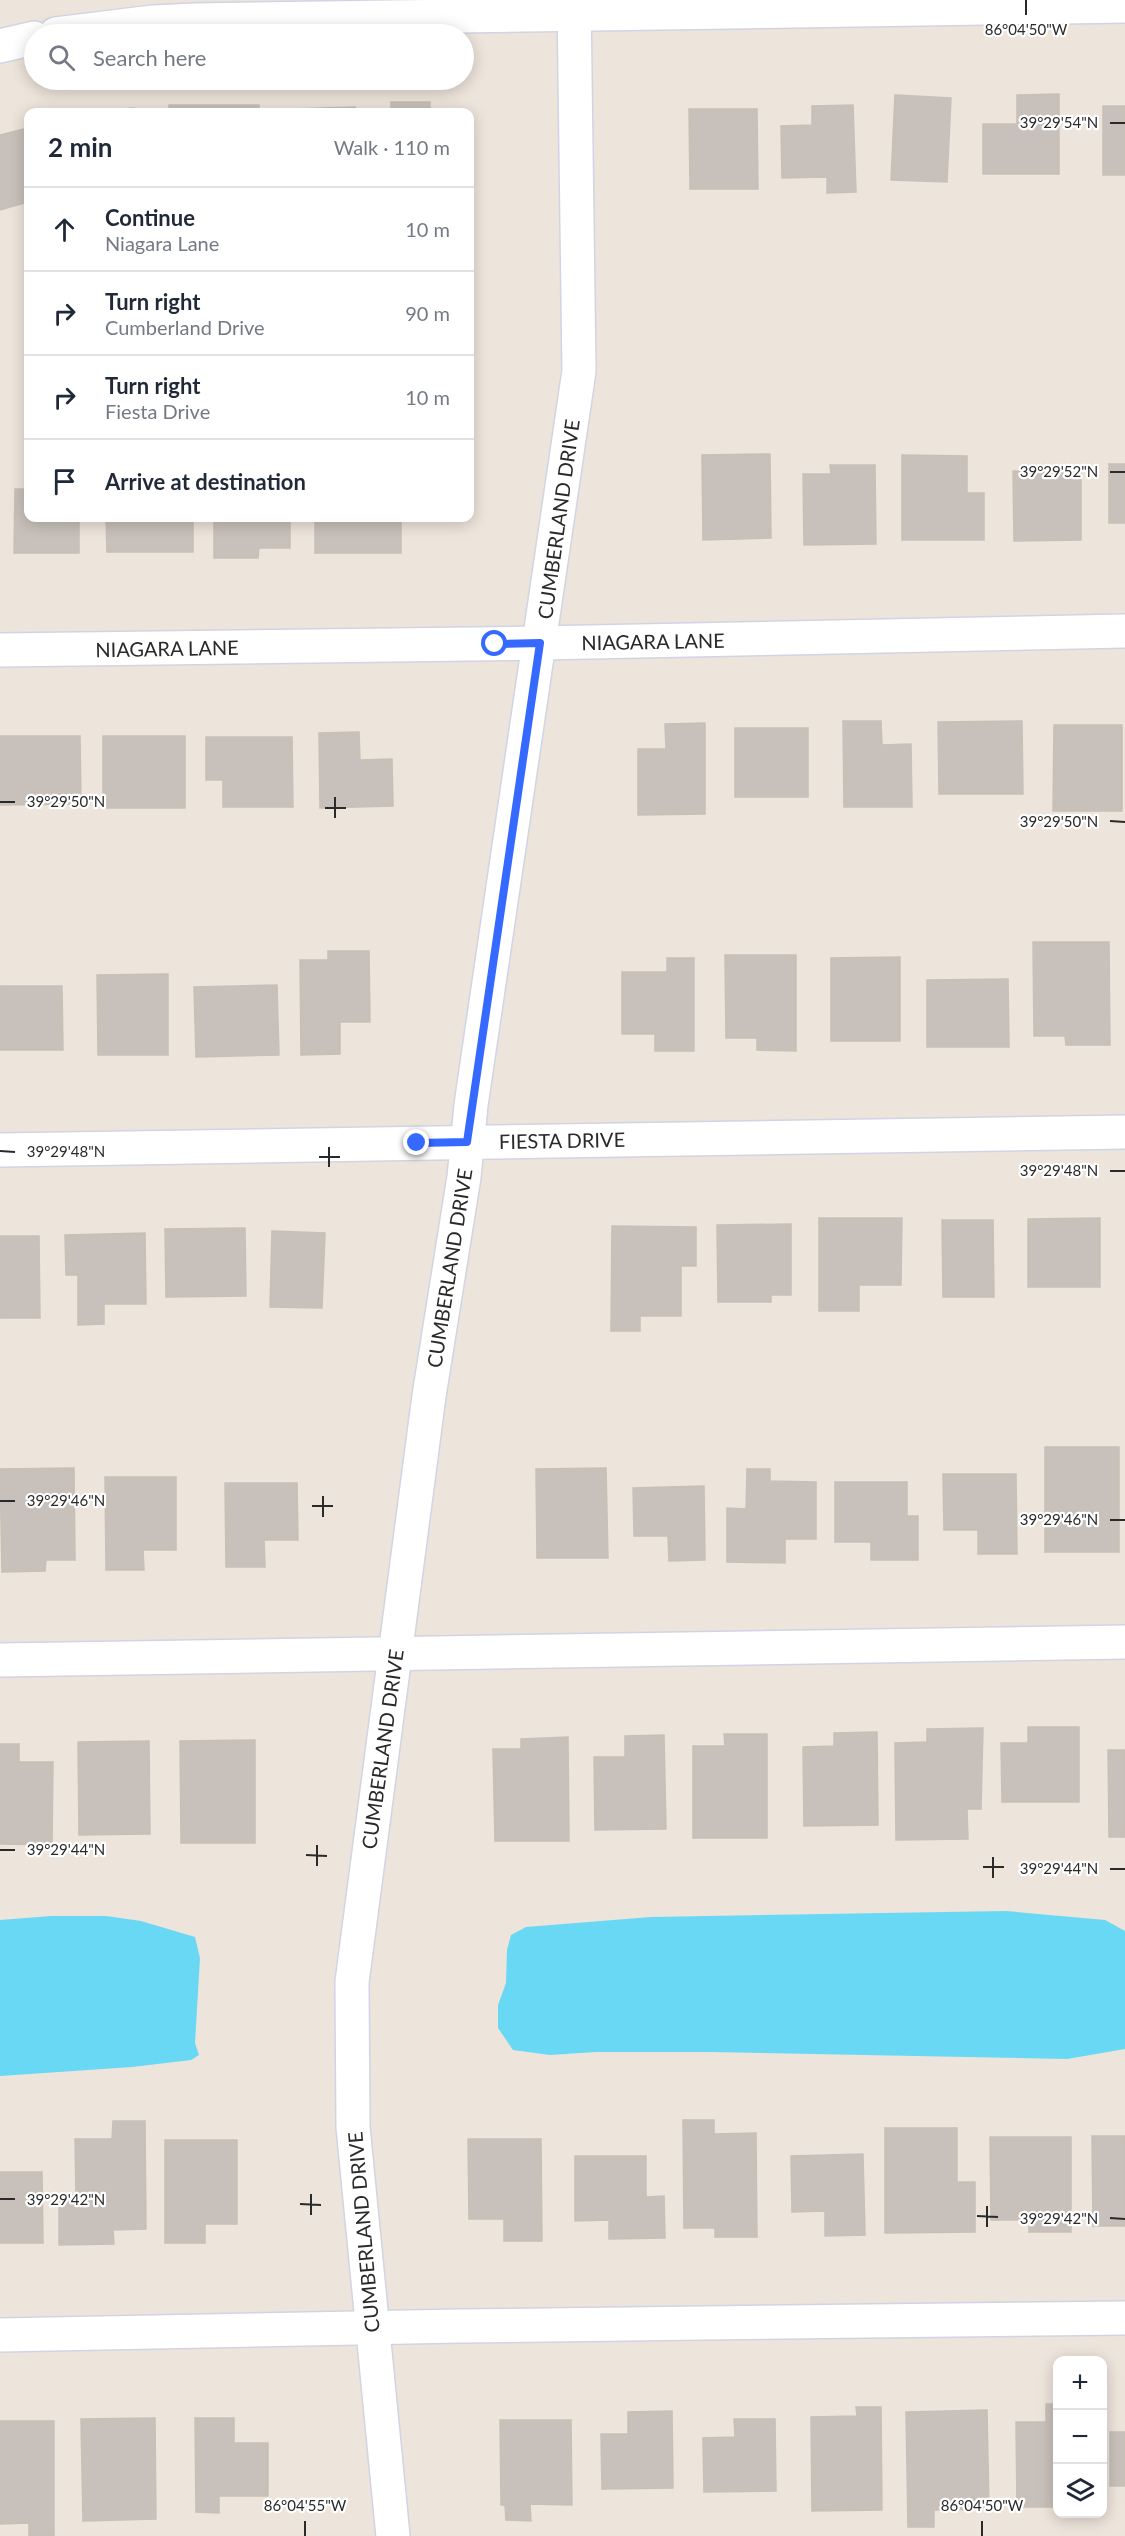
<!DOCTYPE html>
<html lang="en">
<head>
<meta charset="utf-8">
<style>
  :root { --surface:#fff; --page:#f6f6f7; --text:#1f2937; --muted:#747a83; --line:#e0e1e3 }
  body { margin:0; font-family:Lato,sans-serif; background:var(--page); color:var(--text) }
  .controls { position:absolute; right:18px; bottom:18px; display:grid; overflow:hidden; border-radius:12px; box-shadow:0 3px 15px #0003 }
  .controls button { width:54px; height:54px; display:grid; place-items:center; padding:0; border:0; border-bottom:2px solid var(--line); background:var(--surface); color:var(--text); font:30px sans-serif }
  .stop { position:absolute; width:18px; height:18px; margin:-14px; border:4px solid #3669ff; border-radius:50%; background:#fff }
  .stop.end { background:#3669ff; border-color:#fff; box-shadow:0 2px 6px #0008 }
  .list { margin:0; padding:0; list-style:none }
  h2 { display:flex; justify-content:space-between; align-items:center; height:78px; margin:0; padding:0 24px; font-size:26px }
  h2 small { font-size:20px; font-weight:400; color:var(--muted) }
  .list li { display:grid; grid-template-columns:39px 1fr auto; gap:18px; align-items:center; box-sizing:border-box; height:84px; padding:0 24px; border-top:2px solid var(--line) }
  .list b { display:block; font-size:22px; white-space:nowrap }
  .list p { margin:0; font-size:20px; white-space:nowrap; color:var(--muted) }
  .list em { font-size:20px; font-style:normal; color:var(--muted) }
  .icon { flex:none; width:33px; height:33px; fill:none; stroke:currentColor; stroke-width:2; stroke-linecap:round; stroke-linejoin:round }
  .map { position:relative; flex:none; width:1125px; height:2536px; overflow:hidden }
  .search { position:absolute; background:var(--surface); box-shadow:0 3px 15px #0003; left:24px; top:24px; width:450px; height:66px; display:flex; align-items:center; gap:15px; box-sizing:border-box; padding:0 21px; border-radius:33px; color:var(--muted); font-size:22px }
  .panel { position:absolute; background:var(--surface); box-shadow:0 3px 15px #0003; left:24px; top:108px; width:450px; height:414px; border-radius:12px }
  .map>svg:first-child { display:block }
  .water { fill:#69d8f4 }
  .building { fill:#c8c1bb; stroke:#c8c0b5; stroke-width:1.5 }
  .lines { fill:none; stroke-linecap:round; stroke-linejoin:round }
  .minor-casing { stroke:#d0d5e3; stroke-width:36 }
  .minor { stroke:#fff; stroke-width:33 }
  .route { stroke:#3669ff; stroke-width:8 }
  .ticks { fill:none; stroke:#2a2a2a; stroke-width:2 }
  .labels { text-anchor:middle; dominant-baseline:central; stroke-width:4.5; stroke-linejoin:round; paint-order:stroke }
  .street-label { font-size:20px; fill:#2a2a2a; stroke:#fff }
  .ticks-label { font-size:15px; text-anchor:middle; fill:#2a2a2a; stroke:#fff; stroke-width:4.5; stroke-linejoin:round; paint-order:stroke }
</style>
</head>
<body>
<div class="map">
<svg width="1125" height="2536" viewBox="0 0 1125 2536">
  <rect width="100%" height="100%" fill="#ede4db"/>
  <g class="water">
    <path d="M1006 1911 1105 1920 1125 1931V2049L1067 2059 710 2052H596L550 2055 513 2050 498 2028V2005L506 1983 507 1950 511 1935 526 1927 651 1917Z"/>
    <path d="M51 1916H106L141 1921 195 1937 200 1958 195 2043 199 2055 191 2060 132 2067 0 2076V1920Z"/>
  </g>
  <g class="building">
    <path d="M1059 94V174H983V124H1017V95Z"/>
    <path d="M895 95 951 98 947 182 891 180Z"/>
    <rect x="391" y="102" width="39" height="10"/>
    <rect x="169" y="105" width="90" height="7"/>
    <path d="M853 105 856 192 827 193V177L782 178 781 126 812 125V106Z"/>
    <rect x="1103" y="106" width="22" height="69"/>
    <path d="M355 107V112H292V109Z"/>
    <path d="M134 108V112H90Z"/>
    <path d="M689 109H757L758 189H690Z"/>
    <path d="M28 128V202L0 210V135Z"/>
    <path d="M770 454 771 538 703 540 702 455Z"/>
    <path d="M902 455 967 456V493H984V540H902Z"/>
    <rect x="1109" y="464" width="16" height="59"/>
    <path d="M830 465H875L876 544 804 545 803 474H831Z"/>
    <path d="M1081 470V540L1014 541 1013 471Z"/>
    <path d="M15 489H28V518H79V553H14Z"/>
    <path d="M106 518H193V552H107Z"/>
    <path d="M214 518H290V548H259L258 558H214Z"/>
    <rect x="315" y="518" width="86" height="35"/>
    <path d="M843 721H881L882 745 911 744 912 807H844Z"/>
    <path d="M1022 721 1023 794H939L938 722Z"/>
    <path d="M705 723V814L638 815V749H666L665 724Z"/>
    <path d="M1054 725H1122V811H1053Z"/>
    <rect x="735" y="728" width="73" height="69"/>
    <path d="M359 732 360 760 392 759 393 806 320 808 319 733Z"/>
    <path d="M0 736H80L81 804 0 805Z"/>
    <rect x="103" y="736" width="82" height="72"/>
    <path d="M206 737H292L293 807H223V780H206Z"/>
    <path d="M1033 942H1109L1110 1045H1066L1065 1036H1034Z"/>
    <path d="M328 951H369L370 1022H340V1054L301 1055 300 960H328Z"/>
    <path d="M725 955H796V1051L757 1050V1038H726Z"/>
    <path d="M900 957V1041H831V958Z"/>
    <path d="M667 958H694V1051H655V1034H622V972H667Z"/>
    <path d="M168 974V1055H98L97 975Z"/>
    <path d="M1008 979 1009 1047H927V980Z"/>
    <path d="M277 985 279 1055 196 1057 194 987Z"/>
    <path d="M0 986H62L63 1050H0Z"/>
    <path d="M819 1218H902L901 1285H859V1311H819Z"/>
    <path d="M1100 1218V1287H1028V1219Z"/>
    <path d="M942 1220H993L994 1297H943Z"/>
    <path d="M791 1224V1295H771V1302H718L717 1225Z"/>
    <path d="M612 1226 696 1227V1266H681V1316H640V1331H611Z"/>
    <path d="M245 1228 246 1296 166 1297 165 1229Z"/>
    <path d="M272 1231 325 1233 322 1308 270 1307Z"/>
    <path d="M145 1233 146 1304H104V1324L78 1325V1275H66L65 1235Z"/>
    <path d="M0 1236H39L40 1318H0Z"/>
    <rect x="1045" y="1447" width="74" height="105"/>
    <path d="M74 1468 75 1560H46L45 1571 2 1572 0 1469Z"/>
    <path d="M606 1468 608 1558H537L536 1469Z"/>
    <path d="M747 1469H770V1481L816 1482V1539H785V1563L727 1562V1508L746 1509Z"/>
    <path d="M943 1474H1016L1017 1554H978V1530H944Z"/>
    <path d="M105 1477H176V1550H143L144 1570H106Z"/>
    <path d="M835 1482H907V1516H918V1560H871V1542H835Z"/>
    <path d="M225 1483H297L298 1540H264L265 1567H226Z"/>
    <path d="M704 1486 705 1560 669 1561 668 1536H634L633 1488Z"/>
    <path d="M1028 1727H1079V1802H1002L1001 1743H1028Z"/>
    <path d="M983 1728 981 1809H967L968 1839 896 1840 895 1743 927 1742V1729Z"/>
    <path d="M877 1732 878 1825 804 1826 803 1747 834 1746V1733Z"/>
    <path d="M724 1734H767V1838H693V1746H725Z"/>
    <path d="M664 1735 666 1829 595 1830 594 1757H625V1736Z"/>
    <path d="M568 1737 569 1841H495L493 1749H521V1739Z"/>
    <path d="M255 1740V1843H181L180 1741Z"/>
    <path d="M149 1741 150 1834 79 1835 78 1742Z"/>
    <path d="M0 1744H19V1762H53L52 1845 0 1844Z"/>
    <path d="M1108 1750H1125V1837H1109Z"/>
    <path d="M683 2120H714V2134L756 2133 757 2237H715V2228H684Z"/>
    <path d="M113 2121H145L146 2229 113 2230 114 2244 59 2245V2195H76L75 2139H112Z"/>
    <path d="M885 2128H957V2182H975V2232L885 2233Z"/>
    <path d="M1092 2136H1125V2226H1093Z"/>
    <path d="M990 2137H1071V2232H1029V2220H991Z"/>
    <path d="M468 2139H541L542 2241H504V2219H469Z"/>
    <path d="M165 2140H237V2224H205V2243H165Z"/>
    <path d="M863 2154 865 2235 825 2236V2211L792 2212 791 2156Z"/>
    <path d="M575 2156H646V2197L664 2196 665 2238 609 2239V2220L575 2221Z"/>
    <path d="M0 2172H42L43 2243H0Z"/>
    <path d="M1046 2404H1058V2507H1017L1016 2422H1046Z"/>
    <path d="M856 2407H881L882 2510 812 2511 811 2417 857 2416Z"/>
    <path d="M987 2410 989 2509 934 2510V2527H908L906 2412Z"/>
    <path d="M672 2411 673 2488 602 2489 601 2434H628V2412Z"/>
    <path d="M155 2418 156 2519 83 2521 81 2419Z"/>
    <path d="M195 2418H234V2443H268V2496H219V2513L196 2512Z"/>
    <path d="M734 2419H775L776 2491 704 2492 703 2438 735 2437Z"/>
    <path d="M500 2420H571L572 2505 530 2504 531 2521 506 2520 505 2505H501Z"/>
    <path d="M0 2421H54V2536H29V2523L0 2524Z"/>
    <rect x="1110" y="2432" width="15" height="54"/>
  </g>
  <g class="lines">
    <g class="minor-casing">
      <g id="minor">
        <path d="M56 34 153 22 195 20 1125 6"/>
        <path d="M0 46 34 38"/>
        <path d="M0 650 540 643 1125 631"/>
        <path d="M0 1150 1125 1132"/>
        <path d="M0 1660 1125 1642"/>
        <path d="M0 2335 459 2326 1125 2318"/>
        <path d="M393 2536 353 2127 352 1982 429 1396 464 1177 471 1105 579 371 574 0"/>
      </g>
    </g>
    <use href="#minor" class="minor"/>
  </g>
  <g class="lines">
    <path class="route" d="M417 1143 467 1142 540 643 495 644"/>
  </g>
  <path class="ticks" d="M1026 15V0M1110 123H1125M1110 472H1125M0 802H15M325 808H346M335 818V797M1110 821 1125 822M0 1151 15 1152M319 1157H340M329 1167V1147M1110 1171H1125M0 1501H15M312 1506H333M323 1517V1496M1110 1520H1125M0 1850H15M306 1855 327 1856M317 1866V1845M983 1867H1004M1110 1869H1125M993 1878V1857M0 2199H15M300 2204 321 2205M311 2215V2194M977 2216 998 2217M1110 2218 1125 2219M987 2227V2206M305 2536V2521M982 2536V2521"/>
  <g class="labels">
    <g class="street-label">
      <text transform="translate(558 519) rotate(-82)">CUMBERLAND DRIVE</text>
      <text transform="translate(653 641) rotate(-1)">NIAGARA LANE</text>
      <text transform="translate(167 648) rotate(-1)">NIAGARA LANE</text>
      <text transform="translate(562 1140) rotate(-1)">FIESTA DRIVE</text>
      <text transform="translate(449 1268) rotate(-81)">CUMBERLAND DRIVE</text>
      <text transform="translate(382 1749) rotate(-82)">CUMBERLAND DRIVE</text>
      <text transform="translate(363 2232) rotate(-95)">CUMBERLAND DRIVE</text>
    </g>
  </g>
  <g class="ticks-label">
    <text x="1026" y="35">86°04'50"W</text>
    <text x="1059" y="128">39°29'54"N</text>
    <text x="1059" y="477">39°29'52"N</text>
    <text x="66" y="807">39°29'50"N</text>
    <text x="1059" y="827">39°29'50"N</text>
    <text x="66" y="1157">39°29'48"N</text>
    <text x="1059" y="1176">39°29'48"N</text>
    <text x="66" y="1506">39°29'46"N</text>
    <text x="1059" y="1525">39°29'46"N</text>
    <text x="66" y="1855">39°29'44"N</text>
    <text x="1059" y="1874">39°29'44"N</text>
    <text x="66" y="2205">39°29'42"N</text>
    <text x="1059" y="2224">39°29'42"N</text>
    <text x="305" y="2511">86°04'55"W</text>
    <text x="982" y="2511">86°04'50"W</text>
  </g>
</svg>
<div class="controls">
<button>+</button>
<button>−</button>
<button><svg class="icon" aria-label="layers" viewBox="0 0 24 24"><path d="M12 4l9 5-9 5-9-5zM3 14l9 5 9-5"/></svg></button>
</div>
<div class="stop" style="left:495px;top:644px"></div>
<div class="stop end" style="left:417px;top:1143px"></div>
<div class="search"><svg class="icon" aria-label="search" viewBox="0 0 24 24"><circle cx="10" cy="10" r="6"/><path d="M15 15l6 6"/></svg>Search here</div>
<section class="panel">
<h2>2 min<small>Walk · 110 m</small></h2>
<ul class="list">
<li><svg class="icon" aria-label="ahead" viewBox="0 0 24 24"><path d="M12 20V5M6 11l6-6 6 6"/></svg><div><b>Continue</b><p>Niagara Lane</p></div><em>10 m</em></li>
<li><svg class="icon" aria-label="right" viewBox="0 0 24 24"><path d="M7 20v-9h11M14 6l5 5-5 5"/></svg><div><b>Turn right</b><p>Cumberland Drive</p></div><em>90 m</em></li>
<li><svg class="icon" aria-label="right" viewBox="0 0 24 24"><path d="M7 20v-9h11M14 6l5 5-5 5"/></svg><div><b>Turn right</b><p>Fiesta Drive</p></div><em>10 m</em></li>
<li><svg class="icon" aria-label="arrive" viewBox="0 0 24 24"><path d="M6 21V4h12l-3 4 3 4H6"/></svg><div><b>Arrive at destination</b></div></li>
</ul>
</section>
</div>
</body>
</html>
